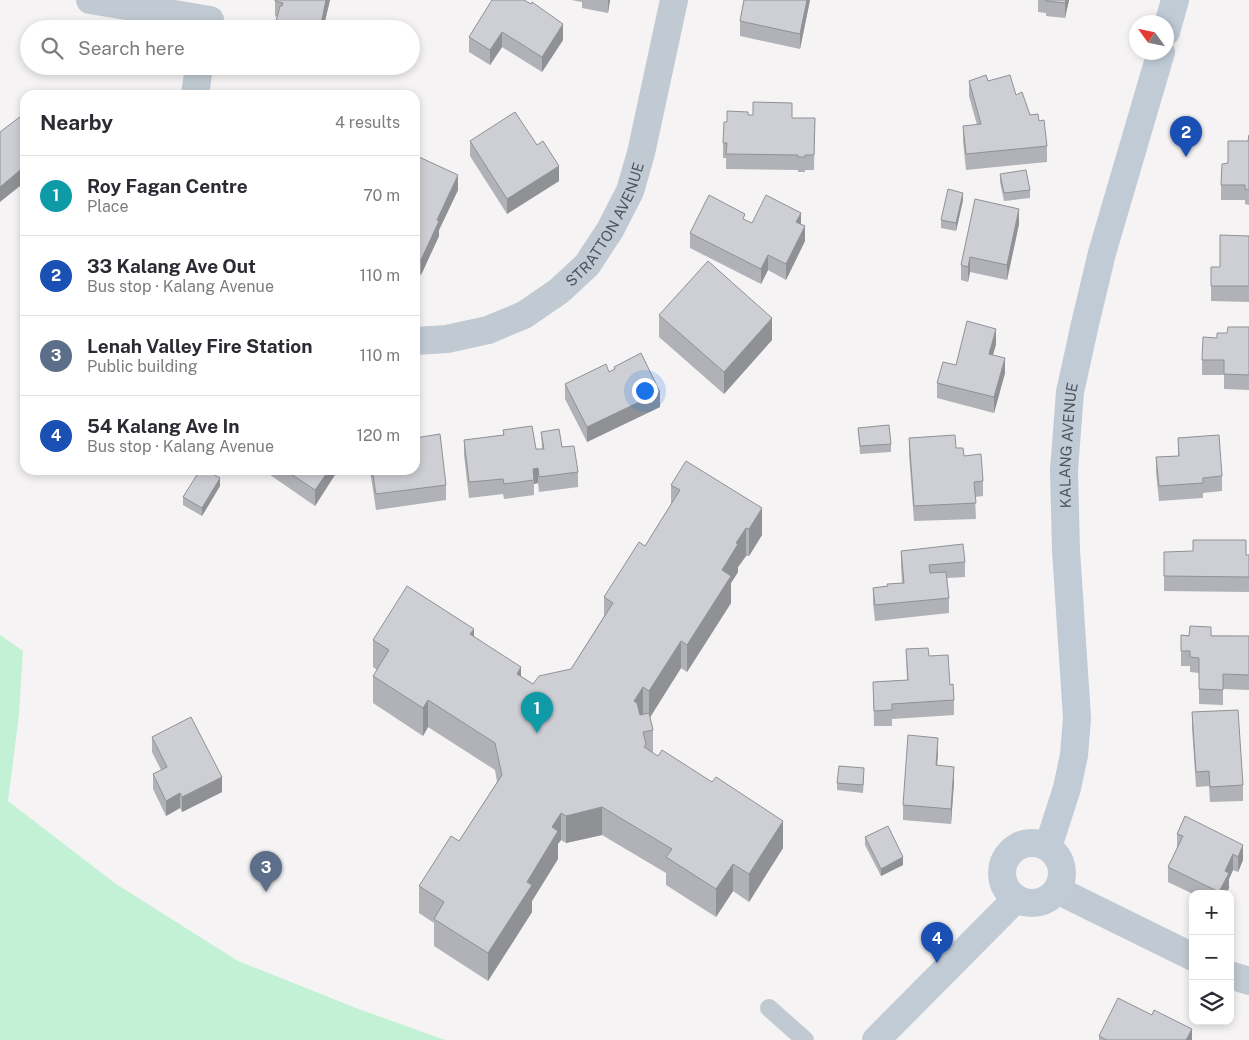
<!DOCTYPE html>
<html lang="en">
<head>
<meta charset="utf-8">
<style>
  :root { --surface:#fff; --page:#f2f2f3; --text:#2b2b33; --muted:#7c7c81; --line:#e1e1e2; --accent:#1a73e8 }
  body { margin:0; font-family:"Public Sans",sans-serif; background:var(--page); color:var(--text) }
  .controls { position:absolute; right:15px; bottom:15px; display:grid; overflow:hidden; border-radius:10px; box-shadow:0 2px 8px #0003 }
  .controls button { width:45px; height:45px; display:grid; place-items:center; padding:0; border:0; border-bottom:1px solid var(--line); background:var(--surface); color:var(--text); font:25px sans-serif }
  .compass { position:absolute; left:1129px; top:15px; width:45px; height:45px; border-radius:50%; background:var(--surface); box-shadow:0 2px 8px #0003; rotate:303deg }
  .you { position:absolute; left:644px; top:390px; width:18px; height:18px; margin:-12px; border:4px solid #fff; border-radius:50%; background:#1a73e8; box-shadow:0 0 0 8px #1a73e833 }
  .badge { display:grid; place-items:center; width:32px; height:32px; border-radius:50%; background:var(--accent); color:#fff; font-size:16px; font-weight:700 }
  .pin { position:absolute; translate:-50% -41px; filter:drop-shadow(0 1px 2px #0008) }
  .pin::after { content:''; position:absolute; top:26px; width:18px; height:15px; background:inherit; clip-path:polygon(0 0,100% 0,50% 100%) }
  .list { margin:0; padding:0; list-style:none }
  h2 { display:flex; justify-content:space-between; align-items:center; height:65px; margin:0; padding:0 20px; font-size:21px }
  h2 small { font-size:16px; font-weight:400; color:var(--muted) }
  .list li { display:grid; grid-template-columns:32px 1fr auto; gap:15px; align-items:center; box-sizing:border-box; height:80px; padding:0 20px; border-top:1px solid var(--line) }
  .list b { display:block; font-size:19px; white-space:nowrap }
  .list p { margin:0; font-size:16px; white-space:nowrap; color:var(--muted) }
  .list em { font-size:16px; font-style:normal; color:var(--muted) }
  .icon { flex:none; width:28px; height:28px; fill:none; stroke:currentColor; stroke-width:2; stroke-linecap:round; stroke-linejoin:round }
  .map { position:relative; flex:none; width:1249px; height:1040px; overflow:hidden }
  .search { position:absolute; background:var(--surface); box-shadow:0 2px 8px #0003; left:20px; top:20px; width:400px; height:55px; display:flex; align-items:center; gap:12px; box-sizing:border-box; padding:0 18px; border-radius:28px; color:var(--muted); font-size:19px }
  .panel { position:absolute; background:var(--surface); box-shadow:0 2px 8px #0003; left:20px; top:90px; width:400px; height:385px; border-radius:15px }
  .map>svg:first-child { display:block }
  .green { fill:#c3f1d5 }
  .lines { fill:none; stroke-linecap:round; stroke-linejoin:round }
  .lane { stroke:#c1cad2; stroke-width:18 }
  .street { stroke:#c1cad2; stroke-width:28 }
  .secondary { stroke:#c1cbd6; stroke-width:28 }
  .wall { fill:#b0b2b7 }
  .shaded-wall { fill:#909195 }
  .building { fill:#cdcfd5; stroke:#909195 }
  .labels { text-anchor:middle; dominant-baseline:central; stroke-width:5; stroke-linejoin:round; paint-order:stroke }
  .street-label { font-size:15px; fill:#4a5661; stroke:#fff }
</style>
</head>
<body>
<div class="map">
<svg width="1249" height="1040" viewBox="0 0 1249 1040">
  <rect width="100%" height="100%" fill="#f5f3f3"/>
  <path class="green" d="M0 635 23 651 19 714 8 801 116 884 238 961 356 1008 445 1040H0Z"/>
  <g class="lines">
    <path class="lane" d="M769 1008 805 1040"/>
    <g class="street">
      <path d="M90 0 210 20"/>
      <path d="M195 95 199 66"/>
      <path id="s1" d="M415 341 447 339 488 330 524 315 559 291 587 265 610 230 630 191 641 153 674 0"/>
      <path d="M1057 890 1193 957"/>
      <path d="M1230 975 1249 981"/>
    </g>
    <g class="secondary">
      <path d="M1166 32 1175 0"/>
      <circle cx="1032" cy="873" r="30"/>
      <path id="s2" d="M1048 847 1067 788 1074 755 1077 718 1066 550 1064 470 1070 392 1085 324 1102 253 1161 52"/>
      <path d="M876 1040 1016 899"/>
    </g>
  </g>
  <g class="wall">
    <path d="M330 0 323 29H274L277 17 275 16V1Z"/>
    <path d="M492 0 563 40 542 72 502 47 490 65 469 52V37Z"/>
    <path d="M571 0H610L608 13 582 8V2Z"/>
    <path d="M744 0H810L800 49 740 36V21Z"/>
    <path d="M1038 0H1069L1065 18 1046 16V13L1038 12Z"/>
    <path d="M969 81H988L1016 95 1030 115 1039 121 1047 146V162L966 170 963 141V126L977 125 969 96Z"/>
    <path d="M748 115 792 118H815L814 170H805V172H798V170L726 169V158H723V143L727 122Z"/>
    <path d="M1249 135V205L1245 204V200H1221V185L1228 163 1248 141Z"/>
    <path d="M470 141 559 181 507 214 470 156Z"/>
    <path d="M415 161 458 190 439 230V236L421 275 415 273Z"/>
    <path d="M1000 174 1030 190V198L1004 201 1000 182Z"/>
    <path d="M963 200 956 231 941 228V220Z"/>
    <path d="M1019 209V224L1007 280 970 272 968 282 961 280V265Z"/>
    <path d="M745 220 752 223 801 224 805 241 786 280 768 270 761 284 690 248V233Z"/>
    <path d="M1249 236V302L1211 301V267H1220Z"/>
    <path d="M659 315 772 340 724 394 659 337Z"/>
    <path d="M1249 327V390L1224 389V375H1202V360L1217 338 1227 333Z"/>
    <path d="M996 344 993 355 1005 373 994 413 937 398V383L956 365Z"/>
    <path d="M614 367 660 407 587 442 565 399V384L609 372 614 370Z"/>
    <path d="M858 428 891 444V452L860 454Z"/>
    <path d="M503 430 536 449H542L541 432 562 447 578 472V487L539 492 538 483 534 484V495L504 499 503 494 469 498 464 455V440L503 435Z"/>
    <path d="M909 438 956 448 964 456 983 481V496L975 497 976 519 914 521 909 454Z"/>
    <path d="M1178 438 1222 476V491L1203 493V498L1159 501 1156 472V457L1178 456Z"/>
    <path d="M263 470H338L315 506Z"/>
    <path d="M370 470H415L446 485V500L376 510Z"/>
    <path d="M671 485 762 535 749 556H746L738 567V572L731 583V603L687 672 681 668 650 717 653 730V754L783 848 749 902 733 891 716 917 666 885V873L602 835 566 843 561 840 558 844V859L532 901V912L488 981 434 946V923L419 913V886L459 841 497 782 495 770 428 727 423 736 373 703V676L377 670 373 667V640L474 636 521 676 533 684 571 669 604 616V597L645 546 671 504Z"/>
    <path d="M220 486 202 516 183 505V497Z"/>
    <path d="M901 551 965 562V577L947 578 949 598V613L875 621 873 603V588L887 586 902 583 901 566Z"/>
    <path d="M1164 552 1249 555V592L1164 591Z"/>
    <path d="M1181 635 1249 636V690L1223 689V705L1199 704V673L1190 672V666H1181Z"/>
    <path d="M906 649 929 656 950 685 954 700V715L892 719V726H874L873 682 907 680Z"/>
    <path d="M1192 712 1243 785V801L1210 802 1209 786 1196 787 1192 728Z"/>
    <path d="M152 737 222 792 182 812 180 808 166 816 153 789V774L161 770 152 752Z"/>
    <path d="M938 753 937 765 954 782 951 824 903 820V805Z"/>
    <path d="M864 776 863 793 837 790V783Z"/>
    <path d="M1185 816 1243 860 1238 872 1233 870 1229 879V888L1226 894H1193L1168 882V867L1177 848V834Z"/>
    <path d="M865 837 903 865 881 876 865 845Z"/>
    <path d="M1099 1036 1192 1040H1099Z"/>
  </g>
  <g class="shaded-wall">
    <path d="M326 0H330L323 29H320Z"/>
    <path d="M608 0H610L608 13Z"/>
    <path d="M807 0H810L800 49V34Z"/>
    <path d="M1066 0H1069L1065 18V3Z"/>
    <path d="M563 24V40L542 72V57Z"/>
    <path d="M502 32V47L490 65V50Z"/>
    <path d="M25 166V182L0 202V187Z"/>
    <path d="M559 166V181L507 214V199Z"/>
    <path d="M458 175V190L439 230V236L421 275V260L437 220Z"/>
    <path d="M963 193V200L956 231V223Z"/>
    <path d="M1019 209V224L1007 280V265Z"/>
    <path d="M801 213V229L796 222Z"/>
    <path d="M805 226V241L786 280V264Z"/>
    <path d="M768 255V270L761 284V269Z"/>
    <path d="M970 257V272L968 282V267Z"/>
    <path d="M772 318V340L724 394V372Z"/>
    <path d="M996 329V344L989 369V354Z"/>
    <path d="M1005 358V373L994 413V397Z"/>
    <path d="M660 392V407L587 442V427Z"/>
    <path d="M538 468V483L534 484 533 469Z"/>
    <path d="M329 470H338L315 506V490Z"/>
    <path d="M220 478V486L202 516V508Z"/>
    <path d="M762 508V535L749 556V529Z"/>
    <path d="M746 528V556L738 567V572L731 583V603L687 672V645L722 570 736 543Z"/>
    <path d="M474 629V656L470 634Z"/>
    <path d="M681 641V668L649 719V691Z"/>
    <path d="M521 667V694L517 674Z"/>
    <path d="M643 687V714L634 728V701Z"/>
    <path d="M428 700V727L423 736V708Z"/>
    <path d="M938 738V753L936 780V765Z"/>
    <path d="M954 767V782L951 824V809Z"/>
    <path d="M222 777V792L182 812V797Z"/>
    <path d="M180 793V808L166 816V801Z"/>
    <path d="M602 807V835L566 843V816Z"/>
    <path d="M561 813V840L558 844V859L532 901V912L488 981V953L527 882 552 827Z"/>
    <path d="M783 821V848L749 902V874Z"/>
    <path d="M1243 845V860L1238 872V857Z"/>
    <path d="M1233 854V870L1229 879V888L1226 894H1219L1225 871Z"/>
    <path d="M903 857V865L881 876V869Z"/>
    <path d="M733 864V891L716 917V889Z"/>
    <path d="M1192 1029V1040H1186Z"/>
  </g>
  <g class="building">
    <path d="M275 0H326L320 29H274L280 6H282L283 3 275 1Z"/>
    <path d="M492 0H524L531 4 532 2 563 24 542 57 502 32 490 50 469 37Z"/>
    <path d="M744 0H807L800 34 740 21Z"/>
    <path d="M1046 0H1066L1065 3 1046 1Z"/>
    <path d="M986 75 988 81 1010 75 1016 95 1022 92 1030 115 1038 114 1039 121 1044 120 1047 146 966 154 963 126 981 124 969 81Z"/>
    <path d="M753 102 792 103V118H815L814 155H805V157H798V155L726 154 727 143H723L724 122H727V111L748 112V115H753Z"/>
    <path d="M515 112 537 145 543 141 559 166 507 199 470 141Z"/>
    <path d="M25 113V166L0 187V132Z"/>
    <path d="M1249 135V190L1245 189V185H1221L1222 164 1228 163V141H1248Z"/>
    <path d="M417 156 458 175 437 220 439 221 421 260 415 258V161Z"/>
    <path d="M1026 170 1030 190 1004 193 1000 174Z"/>
    <path d="M948 189 963 193 956 223 941 220Z"/>
    <path d="M709 195 745 214 743 219 752 223 766 195 801 213 796 222 805 226 786 264 768 255 761 269 690 233Z"/>
    <path d="M975 199 1019 209 1007 265 970 257 968 267 961 265Z"/>
    <path d="M1220 235 1249 236V286H1211V267H1220Z"/>
    <path d="M708 261 772 318 724 372 659 315Z"/>
    <path d="M967 321 996 329 989 354 1005 358 994 397 937 383 943 362 956 365Z"/>
    <path d="M1228 327H1249V375L1224 374V360H1202L1203 337 1217 338V333H1227Z"/>
    <path d="M641 353 660 392 587 427 565 384 606 364 609 372 615 369 614 367Z"/>
    <path d="M889 425 891 444 860 446 858 428Z"/>
    <path d="M532 426 536 449H544L541 432 559 429 562 447 574 446 578 472 539 477 538 468 533 469 534 480 504 484 503 479 469 482 464 440 504 435 503 430Z"/>
    <path d="M440 434 446 485 376 494 372 470H415V438Z"/>
    <path d="M955 435 956 448H963L964 456 981 454 983 481 974 482 976 503 914 506 909 438Z"/>
    <path d="M1219 435 1222 476 1203 478V483L1159 486 1156 457 1179 456 1178 438Z"/>
    <path d="M686 461 762 508 749 529 746 528 736 543 738 544 722 570 731 576 687 645 681 641 649 691 643 687 634 701 637 703 640 715 649 713 653 730 643 732 646 744 644 747 658 756 662 750 712 782 716 777 783 821 749 874 733 864 716 889 666 857 672 849 602 807 566 816 561 813 552 827 558 831 527 882 532 885 488 953 434 919 444 902 419 886 451 836 459 841 502 775 495 743 428 700 423 708 373 676 389 650 373 640 407 586 474 629 470 634 521 667 517 674 533 684 539 676 571 669 613 603 604 597 639 542 645 546 680 490 671 485Z"/>
    <path d="M200 470H206L220 478 202 508 183 497Z"/>
    <path d="M285 470H329L315 490Z"/>
    <path d="M1193 540H1246V555H1249V577L1164 576V552L1193 551Z"/>
    <path d="M963 544 965 562 929 565 930 573 946 572 949 598 875 605 873 588 888 586 887 584 904 583 901 551Z"/>
    <path d="M1190 626 1211 627V636H1249V675L1223 674V690L1199 689V658L1190 657V651H1181V635L1189 636Z"/>
    <path d="M928 648 929 656 948 655 950 685 953 684 954 700 892 704V710L874 711 873 682 908 680 906 649Z"/>
    <path d="M1238 710 1243 785 1210 787 1209 771 1196 772 1192 712Z"/>
    <path d="M191 717 222 777 182 797 180 793 166 801 153 774 167 767 152 737Z"/>
    <path d="M908 735 938 738 936 765 954 767 951 809 903 805Z"/>
    <path d="M839 766 864 768 863 785 837 783Z"/>
    <path d="M1185 816 1243 845 1238 857 1233 854 1225 871 1229 873 1219 892 1168 867 1183 836 1177 834Z"/>
    <path d="M888 826 903 857 881 869 865 837Z"/>
    <path d="M1118 998 1152 1015 1154 1010 1192 1029 1186 1040H1107L1099 1036Z"/>
  </g>
  <g class="labels">
    <g class="street-label">
      <text stroke="none"><textPath href="#s1" startOffset="238">STRATTON AVENUE</textPath></text>
      <text stroke="none"><textPath href="#s2" startOffset="406">KALANG AVENUE</textPath></text>
    </g>
  </g>
</svg>
<div class="controls">
<button>+</button>
<button>−</button>
<button><svg class="icon" aria-label="layers" viewBox="0 0 24 24"><path d="M12 4l9 5-9 5-9-5zM3 14l9 5 9-5"/></svg></button>
</div>
<svg class="compass" viewBox="-18 -18 36 36"><path d="M0-13l5 13h-10z" fill="#e53935"/><path d="M0 13l5-13h-10z" fill="#7c7c81"/></svg>
<div class="you"></div>
<div class="pin badge" style="left:537px;top:733px;background:#0f9aa8">1</div>
<div class="pin badge" style="left:1186px;top:157px;background:#1a4fb4">2</div>
<div class="pin badge" style="left:266px;top:892px;background:#5c6f8a">3</div>
<div class="pin badge" style="left:937px;top:963px;background:#1a4fb4">4</div>
<div class="search"><svg class="icon" aria-label="search" viewBox="0 0 24 24"><circle cx="10" cy="10" r="6"/><path d="M15 15l6 6"/></svg>Search here</div>
<section class="panel">
<h2>Nearby<small>4 results</small></h2>
<ul class="list">
<li><span class="badge" style="background:#0f9aa8">1</span><div><b>Roy Fagan Centre</b><p>Place</p></div><em>70 m</em></li>
<li><span class="badge" style="background:#1a4fb4">2</span><div><b>33 Kalang Ave Out</b><p>Bus stop · Kalang Avenue</p></div><em>110 m</em></li>
<li><span class="badge" style="background:#5c6f8a">3</span><div><b>Lenah Valley Fire Station</b><p>Public building</p></div><em>110 m</em></li>
<li><span class="badge" style="background:#1a4fb4">4</span><div><b>54 Kalang Ave In</b><p>Bus stop · Kalang Avenue</p></div><em>120 m</em></li>
</ul>
</section>
</div>
</body>
</html>
